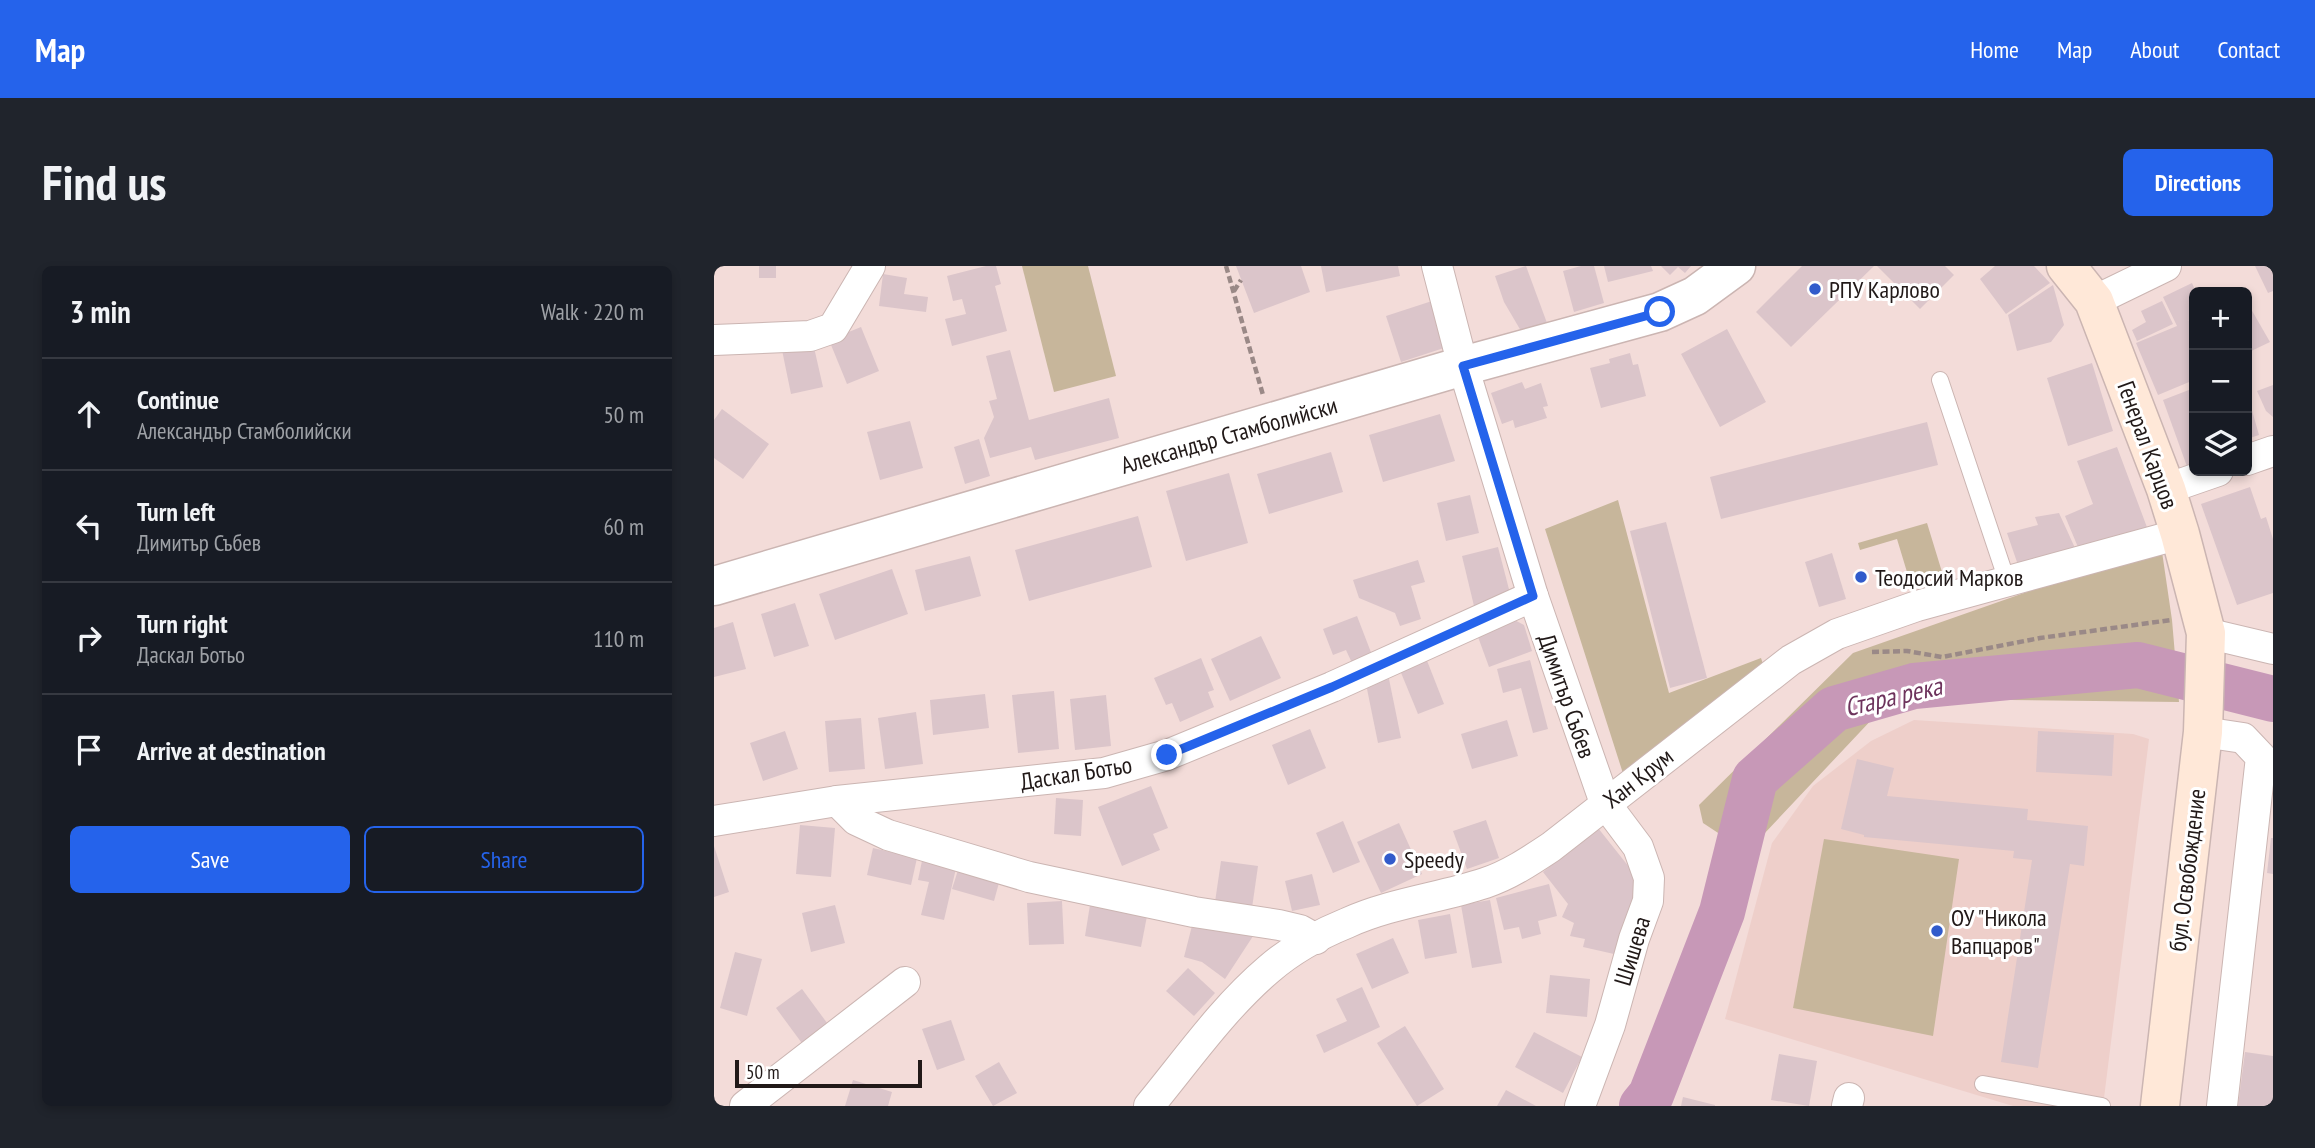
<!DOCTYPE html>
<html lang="en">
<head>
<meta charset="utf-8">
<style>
  :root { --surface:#171b24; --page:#20242c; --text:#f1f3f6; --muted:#9ea1a6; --line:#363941; --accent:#2563eb }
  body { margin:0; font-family:"PT Sans Narrow",sans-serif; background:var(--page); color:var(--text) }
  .controls { position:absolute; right:21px; top:21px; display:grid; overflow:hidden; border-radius:10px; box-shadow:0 4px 10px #0003 }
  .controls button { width:63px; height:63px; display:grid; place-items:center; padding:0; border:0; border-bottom:2px solid var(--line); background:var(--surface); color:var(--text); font:35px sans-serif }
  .scale { position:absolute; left:21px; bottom:18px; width:187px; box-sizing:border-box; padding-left:7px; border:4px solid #211918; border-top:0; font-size:19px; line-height:24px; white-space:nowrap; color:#211918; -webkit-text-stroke:5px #fff; paint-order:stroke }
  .stop { position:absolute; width:21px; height:21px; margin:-16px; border:5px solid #2563eb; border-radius:50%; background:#fff }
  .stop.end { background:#2563eb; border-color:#fff; box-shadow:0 2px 7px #0008 }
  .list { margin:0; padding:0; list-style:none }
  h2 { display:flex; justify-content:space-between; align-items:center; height:91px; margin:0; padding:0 28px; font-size:30px }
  h2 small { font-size:23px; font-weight:400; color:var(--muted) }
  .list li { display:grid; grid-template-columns:46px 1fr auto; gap:21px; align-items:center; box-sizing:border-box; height:112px; padding:0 28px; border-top:2px solid var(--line) }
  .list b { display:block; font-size:26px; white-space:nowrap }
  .list p { margin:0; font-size:23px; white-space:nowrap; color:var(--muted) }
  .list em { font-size:23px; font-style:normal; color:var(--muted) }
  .actions { display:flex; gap:14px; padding:21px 28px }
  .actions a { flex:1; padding:16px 0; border:2px solid var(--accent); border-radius:10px; text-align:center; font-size:24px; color:var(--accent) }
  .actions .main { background:var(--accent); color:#fff }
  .icon { flex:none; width:38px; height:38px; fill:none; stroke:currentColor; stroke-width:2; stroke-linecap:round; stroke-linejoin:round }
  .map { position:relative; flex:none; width:1559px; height:840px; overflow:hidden; border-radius:10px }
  header { display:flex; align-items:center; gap:42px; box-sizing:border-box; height:98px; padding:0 35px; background:var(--accent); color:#fff }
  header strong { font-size:33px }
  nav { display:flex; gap:38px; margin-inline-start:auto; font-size:24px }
  .intro { display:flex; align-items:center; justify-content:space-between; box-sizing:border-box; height:168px; padding:0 42px }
  h1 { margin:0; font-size:49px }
  .button { padding:18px 32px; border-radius:10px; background:var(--accent); color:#fff; font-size:24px; font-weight:700 }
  main { display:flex; gap:42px; padding:0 42px }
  aside { flex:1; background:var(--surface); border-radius:10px; box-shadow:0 4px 10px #0003 }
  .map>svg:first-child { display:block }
  .built { fill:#eecfca }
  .green { fill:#c7b69b }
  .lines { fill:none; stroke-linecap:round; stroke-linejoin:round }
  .river { stroke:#c798b7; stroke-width:46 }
  .building { fill:#dbc5ca }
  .service-casing { stroke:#cbb5b2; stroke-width:18 }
  .minor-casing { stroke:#cbb5b2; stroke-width:32 }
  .tertiary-casing { stroke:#cbb5b2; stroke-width:41 }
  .secondary-casing { stroke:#cbb5b2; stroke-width:41 }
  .path { stroke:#9a8987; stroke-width:4.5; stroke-dasharray:7 3.5; stroke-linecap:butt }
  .service { stroke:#fff; stroke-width:16 }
  .minor { stroke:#fff; stroke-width:30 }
  .tertiary { stroke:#fff; stroke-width:38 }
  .secondary { stroke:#ffe8d8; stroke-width:38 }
  .route { stroke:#2563eb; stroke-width:9 }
  .poi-dot { fill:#315bcb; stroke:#fff; stroke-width:2.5 }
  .labels { text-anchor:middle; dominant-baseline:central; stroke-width:6; stroke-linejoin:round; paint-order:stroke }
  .poi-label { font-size:24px; fill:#211918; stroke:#fff; text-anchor:start }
  .street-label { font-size:24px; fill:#211918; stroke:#fff }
  .water-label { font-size:26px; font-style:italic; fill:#6d335c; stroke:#fff }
</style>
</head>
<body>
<header>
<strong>Map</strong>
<nav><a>Home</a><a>Map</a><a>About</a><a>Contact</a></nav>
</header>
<div class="intro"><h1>Find us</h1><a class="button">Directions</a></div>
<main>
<aside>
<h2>3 min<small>Walk · 220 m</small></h2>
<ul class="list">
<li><svg class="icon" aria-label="ahead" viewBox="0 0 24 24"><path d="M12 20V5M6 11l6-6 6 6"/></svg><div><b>Continue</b><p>Александър Стамболийски</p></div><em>50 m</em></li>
<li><svg class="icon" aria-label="left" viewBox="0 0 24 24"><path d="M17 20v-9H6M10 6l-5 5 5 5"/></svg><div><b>Turn left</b><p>Димитър Събев</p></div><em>60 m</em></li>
<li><svg class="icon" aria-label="right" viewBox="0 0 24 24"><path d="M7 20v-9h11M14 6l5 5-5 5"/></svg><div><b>Turn right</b><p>Даскал Ботьо</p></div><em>110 m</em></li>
<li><svg class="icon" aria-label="arrive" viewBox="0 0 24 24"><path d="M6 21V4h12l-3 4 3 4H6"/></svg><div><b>Arrive at destination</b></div></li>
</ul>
<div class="actions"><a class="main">Save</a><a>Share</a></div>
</aside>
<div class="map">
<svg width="1559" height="840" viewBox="0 0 1559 840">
  <rect width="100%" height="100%" fill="#f3dcd9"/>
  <path class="built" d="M1200 454 1419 468 1435 473 1389 840H1299L1011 753 1058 577 1099 520 1157 475Z"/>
  <g class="green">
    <path d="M308 0H374L402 110 340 126Z"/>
    <path d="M904 234 955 427 1047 392 1054 413 913 520 831 263Z"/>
    <path d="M1213 257 1228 306 1196 316 1183 273 1146 284 1144 277Z"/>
    <path d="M1447 279 1458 354 1465 436 1202 433 1162 449 1033 586 989 557 985 539 1139 387Z"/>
    <path d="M1110 573 1245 593 1219 770 1079 742Z"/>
  </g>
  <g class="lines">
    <path class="river" d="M928 840 937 829 1008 646 1041 513 1120 443 1200 420 1424 399 1559 433"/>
  </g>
  <g class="building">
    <rect x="45" y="0" width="17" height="12"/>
    <path d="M272 0H282L287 18 281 20 293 65 238 80 231 53 252 48 248 33 239 35 233 10Z"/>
    <path d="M522 0H587L596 26 540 47Z"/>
    <path d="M607 0H684L686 10 612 26Z"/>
    <path d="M812 0 833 57 807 65 790 36 781 10Z"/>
    <path d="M867 0H880L890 37 860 46 849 5Z"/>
    <path d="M890 0H937L939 5 894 16Z"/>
    <path d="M947 0H977L971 7 964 1 956 9Z"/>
    <path d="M1088 0H1160L1077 81 1042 46Z"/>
    <path d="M1163 0H1231L1240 9 1206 43Z"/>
    <path d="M1281 0H1320L1336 17 1292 48 1266 13Z"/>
    <path d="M1541 0H1559V25L1554 27Z"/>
    <path d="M169 8 193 12 190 28 214 31 212 46 165 40Z"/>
    <path d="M1478 17 1482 26H1480V52L1473 55 1480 53V114L1444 129 1422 77 1463 60 1449 31Z"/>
    <path d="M1339 19 1350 59 1337 76 1303 85 1294 49Z"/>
    <path d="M718 35 733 81 687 96 672 50Z"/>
    <path d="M1448 35 1459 58 1423 75 1418 64 1432 56 1427 45Z"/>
    <path d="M1533 36 1556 76 1533 87Z"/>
    <path d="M147 61 165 105 133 118 115 74Z"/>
    <path d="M1013 63 1052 136 1006 161 967 88Z"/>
    <path d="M99 77 109 121 77 128 68 84Z"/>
    <path d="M296 84 315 154 395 132 405 172 321 194 317 181 276 192 270 172 280 151 275 135 283 133 272 90Z"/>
    <path d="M916 87 919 99 924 98 932 130 887 142 876 102 896 97 895 93Z"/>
    <path d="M1378 97 1399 165 1354 180 1333 112Z"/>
    <path d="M808 116 811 123 827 117 834 140 829 141 833 152 801 162 799 154 788 158 777 127Z"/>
    <path d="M1559 119V151L1552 145 1543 125Z"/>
    <path d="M1480 122V204L1475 206 1449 134Z"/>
    <path d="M1537 141 1545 169 1533 173V142Z"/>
    <path d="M8 143 55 178 29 213 0 192V154Z"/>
    <path d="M726 148 741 195 669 216 655 169Z"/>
    <path d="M196 155 209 202 166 214 153 166Z"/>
    <path d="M1213 156 1224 199 1007 253 996 211Z"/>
    <path d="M265 173 276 210 251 218 240 181Z"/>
    <path d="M1403 181 1434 264 1366 286 1351 250 1379 238 1363 195Z"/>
    <path d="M617 186 629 226 555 248 543 208Z"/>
    <path d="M515 207 534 277 472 295 452 225Z"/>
    <path d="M1536 221 1547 253 1552 251 1559 273V327L1523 339 1487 238Z"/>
    <path d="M756 229 765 267 732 275 723 237Z"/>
    <path d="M1345 247 1361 282 1304 299 1293 267 1324 259 1321 251Z"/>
    <path d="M424 250 438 301 315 335 301 284Z"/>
    <path d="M952 256 993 412 956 422 916 265Z"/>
    <path d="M784 281 797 331 760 340 748 290Z"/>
    <path d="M1118 287 1132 333 1105 341 1091 296Z"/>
    <path d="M256 290 267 330 211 345 201 304Z"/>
    <path d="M704 294 711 316 697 320 707 353 686 360 681 347 645 332 639 314Z"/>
    <path d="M178 303 194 348 121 374 105 328Z"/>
    <path d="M81 337 95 380 60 391 47 348Z"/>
    <path d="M791 349 810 359 818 385 775 401 760 360Z"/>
    <path d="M643 350 658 389 638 397 632 384 619 389 609 363Z"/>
    <path d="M19 356 32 403 0 411V362Z"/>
    <path d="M547 370 567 412 516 435 497 393Z"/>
    <path d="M710 387 730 438 704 448 683 397Z"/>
    <path d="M487 392 500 424 494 426 500 441 466 456 458 437 452 439 440 412Z"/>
    <path d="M816 394 834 463 819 467 807 422 789 427 783 403Z"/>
    <path d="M675 413 687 472 664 477 652 418Z"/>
    <path d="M340 425 345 483 304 487 298 429Z"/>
    <path d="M271 428 275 462 219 469 216 434Z"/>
    <path d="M392 429 397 480 361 484 356 433Z"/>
    <path d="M202 446 209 498 171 503 164 452Z"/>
    <path d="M147 452 151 503 115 506 111 455Z"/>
    <path d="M793 454 804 490 758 503 747 468Z"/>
    <path d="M596 463 612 502 574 519 558 479Z"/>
    <path d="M71 465 84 503 49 515 36 477Z"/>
    <path d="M1324 465 1400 469 1398 510 1322 506Z"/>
    <path d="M1143 493 1180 502 1173 530 1314 543 1313 554 1374 560 1370 600 1356 598 1324 802 1287 796 1318 594 1299 592 1300 585 1150 571V569L1127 563Z"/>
    <path d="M437 520 454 562 439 568 446 584 408 600 384 541Z"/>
    <path d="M342 532 369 534 367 570 340 568Z"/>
    <path d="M772 554 785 592 753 603 739 565Z"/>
    <path d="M629 555 646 596 619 607 602 567Z"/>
    <path d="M685 557 708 608 667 627 643 576Z"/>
    <path d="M86 559 121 562 117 611 82 608Z"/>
    <path d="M884 562 927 616 900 688 869 681 871 673 856 670 860 657 848 651 854 638 829 606Z"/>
    <path d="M1557 572H1559V608L1553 607Z"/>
    <path d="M0 580 15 626 0 631Z"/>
    <path d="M159 582 203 592 197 619 153 609Z"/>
    <path d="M209 590 243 598 230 654 207 649 215 616 204 614Z"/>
    <path d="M507 595 544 600 538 642 501 636Z"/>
    <path d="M245 601 286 613 280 635 238 623Z"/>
    <path d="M598 608 606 639 578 645 571 615Z"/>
    <path d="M835 618 843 650 824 655 827 668 808 673 805 661 790 664 782 632Z"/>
    <path d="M776 634 788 697 758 702 747 639Z"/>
    <path d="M348 635 350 678 315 679 313 637Z"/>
    <path d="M121 639 131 677 97 686 88 647Z"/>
    <path d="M376 639 433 650 427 681 371 670Z"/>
    <path d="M736 648 743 687 711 693 704 654Z"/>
    <path d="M480 652 543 664 511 713 488 696 470 691Z"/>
    <path d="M679 672 695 707 658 723 642 688Z"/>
    <path d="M21 686 48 693 33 750 6 742Z"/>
    <path d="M474 702 501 727 480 750 452 725Z"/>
    <path d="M836 709 876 713 873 751 832 747Z"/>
    <path d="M648 721 666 761 610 787 602 769 633 755 622 733Z"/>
    <path d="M88 723 116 761 90 780 62 742Z"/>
    <path d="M237 754 251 794 223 804 208 763Z"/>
    <path d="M691 760 730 823 703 840 663 777Z"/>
    <path d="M820 766 868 791 849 827 801 801Z"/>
    <path d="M1531 786 1559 790V840H1524Z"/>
    <path d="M1065 788 1103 795 1095 840 1057 834Z"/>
    <path d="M285 796 303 827 279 840 261 810Z"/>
    <path d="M139 814 178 826 174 840H131Z"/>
    <path d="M792 824 822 840H783Z"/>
    <path d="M969 831 1001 839V840H967Z"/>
  </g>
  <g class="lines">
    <g class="service-casing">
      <g id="service">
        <path d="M1226 114 1293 315"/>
        <path d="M1269 818 1388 840"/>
      </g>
    </g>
    <g class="minor-casing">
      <g id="minor">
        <path d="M723 0 749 100 819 330 891 537 924 581 935 612 934 635 920 673 896 759 866 840"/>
        <path d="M1380 35 1452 0"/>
        <path d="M0 74 96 70 119 62 156 0"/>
        <path d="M1533 194 1559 185"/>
        <path d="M1452 223 1504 205"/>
        <path d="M1492 367 1559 383"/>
        <path d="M1489 466 1529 472 1547 491 1508 840"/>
        <path d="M123 535 142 554 174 569 315 611 480 646 565 659 586 664 602 673"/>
        <path d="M0 555 123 535 390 507 453 489 618 421 819 330"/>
        <path d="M31 840 191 716"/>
        <path d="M435 840C473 794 509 742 555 703 577 684 606 668 633 657 677 637 726 632 771 617 795 609 816 595 837 581L1077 394 1123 368 1203 340 1466 268"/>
        <path d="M1133 840 1135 832"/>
      </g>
    </g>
    <g class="tertiary-casing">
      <path id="tertiary" d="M0 320 749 100 946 46 981 30 1022 0"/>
    </g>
    <g class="secondary-casing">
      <path id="secondary" d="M1352 0 1380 35 1452 223 1466 268 1492 367 1489 466 1446 840"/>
    </g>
    <g class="path">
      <path d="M512 0 549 129"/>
      <path d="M520 25 527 14"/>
      <path d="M1158 386 1193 385 1228 391 1326 372 1457 354"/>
    </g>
    <use href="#service" class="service"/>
    <use href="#minor" class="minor"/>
    <use href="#tertiary" class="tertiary"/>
    <use href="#secondary" class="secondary"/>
  </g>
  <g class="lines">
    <path class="route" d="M453 489 618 421 819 330 749 100 946 46"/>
  </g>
  <g class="poi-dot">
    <circle cx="1101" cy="23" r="7"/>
    <circle cx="1147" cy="311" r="7"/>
    <circle cx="676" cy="593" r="7"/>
    <circle cx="1223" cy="665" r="7"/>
  </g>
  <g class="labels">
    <g class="poi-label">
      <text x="1115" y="23">РПУ Карлово</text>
      <text x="1161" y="311">Теодосий Марков</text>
      <text x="690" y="593">Speedy</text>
      <text x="1237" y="651">ОУ "Никола<tspan x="1237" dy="28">Вапцаров"</tspan></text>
    </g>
    <g class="street-label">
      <text transform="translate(515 169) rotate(-16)">Александър Стамболийски</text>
      <text transform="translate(1434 179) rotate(70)">Генерал Карцов</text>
      <text transform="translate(853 430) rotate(71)">Димитър Събев</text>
      <text transform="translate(362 507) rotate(-9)">Даскал Ботьо</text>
      <text transform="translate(924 512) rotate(-38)">Хан Крум</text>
      <text transform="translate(1473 604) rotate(-83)">бул. Освобождение</text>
      <text transform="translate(918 685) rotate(-73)">Шишева</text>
    </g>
    <g class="water-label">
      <text transform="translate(1179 430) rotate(-13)">Стара река</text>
    </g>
  </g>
</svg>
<div class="controls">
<button>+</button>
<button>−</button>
<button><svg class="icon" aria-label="layers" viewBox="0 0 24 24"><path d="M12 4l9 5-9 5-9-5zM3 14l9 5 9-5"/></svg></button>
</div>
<div class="scale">50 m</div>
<div class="stop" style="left:946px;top:46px"></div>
<div class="stop end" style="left:453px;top:489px"></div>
</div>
</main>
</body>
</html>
